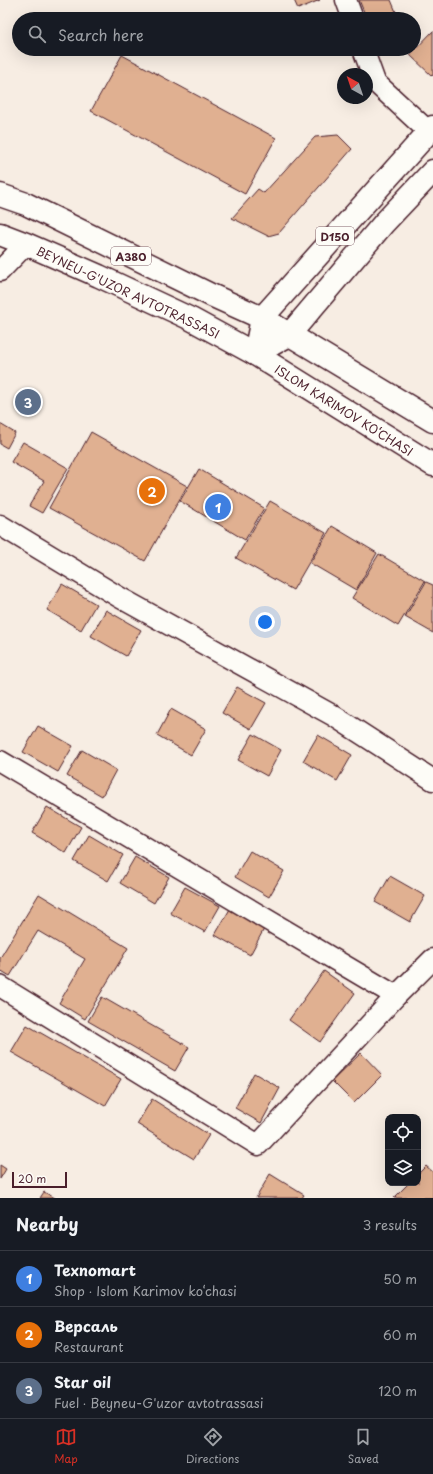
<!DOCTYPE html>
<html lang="en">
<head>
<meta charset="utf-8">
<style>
  :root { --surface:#171b24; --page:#242831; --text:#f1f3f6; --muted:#9ea1a6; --line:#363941; --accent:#d93025 }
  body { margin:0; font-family:"Playpen Sans",sans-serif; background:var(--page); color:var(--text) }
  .controls { position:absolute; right:12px; bottom:12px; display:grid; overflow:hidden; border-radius:8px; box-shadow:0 4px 16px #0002 }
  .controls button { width:36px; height:36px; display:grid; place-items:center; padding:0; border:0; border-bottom:1px solid var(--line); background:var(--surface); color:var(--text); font:20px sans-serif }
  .compass { position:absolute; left:337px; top:68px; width:36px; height:36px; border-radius:50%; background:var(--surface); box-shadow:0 4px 16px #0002; rotate:320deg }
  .scale { position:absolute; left:12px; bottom:10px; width:55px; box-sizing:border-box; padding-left:4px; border:2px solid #4a1f2b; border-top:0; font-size:11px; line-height:14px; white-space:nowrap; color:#4a1f2b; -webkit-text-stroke:3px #fdfcf7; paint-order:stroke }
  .you { position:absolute; left:265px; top:622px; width:14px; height:14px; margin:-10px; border:3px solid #fff; border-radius:50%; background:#1a73e8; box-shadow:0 0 0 6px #1a73e833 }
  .badge { display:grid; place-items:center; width:26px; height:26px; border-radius:50%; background:var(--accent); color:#fff; font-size:13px; font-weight:700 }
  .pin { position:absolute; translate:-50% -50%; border:2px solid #fff; box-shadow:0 1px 4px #0006 }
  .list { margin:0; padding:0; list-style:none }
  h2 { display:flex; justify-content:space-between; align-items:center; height:52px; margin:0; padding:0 16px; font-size:17px }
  h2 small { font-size:13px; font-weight:400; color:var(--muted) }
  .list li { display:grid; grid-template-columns:26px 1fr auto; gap:12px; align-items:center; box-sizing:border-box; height:56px; padding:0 16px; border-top:1px solid var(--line) }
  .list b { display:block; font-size:15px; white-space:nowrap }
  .list p { margin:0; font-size:13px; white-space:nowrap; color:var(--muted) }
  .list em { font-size:13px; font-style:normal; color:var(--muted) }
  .icon { flex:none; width:22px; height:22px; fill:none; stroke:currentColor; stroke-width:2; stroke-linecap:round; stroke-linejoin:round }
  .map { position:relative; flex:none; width:433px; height:1198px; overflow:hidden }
  .search { position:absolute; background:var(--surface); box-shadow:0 4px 16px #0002; left:12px; right:12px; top:12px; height:44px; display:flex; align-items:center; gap:10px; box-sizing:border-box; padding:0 14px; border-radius:22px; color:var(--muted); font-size:15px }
  .sheet { height:220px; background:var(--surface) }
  nav { display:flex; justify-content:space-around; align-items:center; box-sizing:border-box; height:56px; border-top:1px solid var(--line); background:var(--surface); font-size:11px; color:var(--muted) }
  nav a { display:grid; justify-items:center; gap:2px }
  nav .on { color:var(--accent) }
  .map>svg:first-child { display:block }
  .building { fill:#e0b091; stroke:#4a1f2b }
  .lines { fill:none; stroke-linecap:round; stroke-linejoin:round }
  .minor-casing { stroke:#4a1f2b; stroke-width:23 }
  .major-casing { stroke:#4a1f2b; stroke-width:25 }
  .highway-casing { stroke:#4a1f2b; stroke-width:25 }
  .minor { stroke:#fdfcf7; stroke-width:20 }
  .major { stroke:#fdfcf7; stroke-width:22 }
  .highway { stroke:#fdfcf7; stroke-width:22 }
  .labels { text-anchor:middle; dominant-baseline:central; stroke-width:3.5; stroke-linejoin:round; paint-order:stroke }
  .shield { fill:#fdfcf7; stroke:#806168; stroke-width:1 }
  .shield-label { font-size:11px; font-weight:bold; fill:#4a1f2b }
  .street-label { font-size:12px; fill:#4a1f2b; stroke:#fdfcf7 }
</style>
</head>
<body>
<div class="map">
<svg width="433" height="1198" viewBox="0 0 433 1198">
  <rect width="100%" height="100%" fill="#f7ede3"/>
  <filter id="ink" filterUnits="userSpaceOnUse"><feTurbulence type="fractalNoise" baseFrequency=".025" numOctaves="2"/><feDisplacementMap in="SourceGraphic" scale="8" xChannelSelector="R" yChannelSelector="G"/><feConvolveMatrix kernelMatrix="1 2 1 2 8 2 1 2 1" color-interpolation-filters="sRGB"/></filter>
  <g filter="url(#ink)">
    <g class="building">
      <path d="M294 0H320L298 9Z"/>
      <path d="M359 0H391L399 19H367Z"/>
      <path d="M433 31V75L432 76 410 55Z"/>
      <path d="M122 55 276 138 245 194 91 111Z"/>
      <path d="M338 135 352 149 279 233 268 236 232 218 258 189 264 193 315 137Z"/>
      <path d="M0 424 15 433 7 448 0 444Z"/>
      <path d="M91 432 187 486 145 561 49 508Z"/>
      <path d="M23 442 68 468 42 513 29 506 44 481 11 462Z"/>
      <path d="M199 469 264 508 245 540 180 501Z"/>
      <path d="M270 501 326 533 293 590 236 558Z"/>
      <path d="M332 526 377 553 356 590 310 563Z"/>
      <path d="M379 554 425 581 398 626 352 598Z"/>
      <path d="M426 582 433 585V633L405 617Z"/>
      <path d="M62 584 96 604 81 630 47 610Z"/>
      <path d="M106 610 141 630 126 656 91 636Z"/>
      <path d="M237 687 266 703 251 729 222 713Z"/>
      <path d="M171 709 206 729 191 755 157 735Z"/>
      <path d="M38 726 73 746 58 772 23 752Z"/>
      <path d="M253 734 281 750 267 776 238 760Z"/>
      <path d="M318 735 352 755 337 781 303 761Z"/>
      <path d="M82 750 116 770 102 796 67 776Z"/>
      <path d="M47 807 81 827 66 853 32 833Z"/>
      <path d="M89 835 123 855 108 881 74 861Z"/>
      <path d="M250 851 284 871 269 897 235 877Z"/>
      <path d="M135 857 169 877 154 903 120 883Z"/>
      <path d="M390 876 425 896 410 922 375 902Z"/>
      <path d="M185 887 220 906 205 932 170 913Z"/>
      <path d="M39 894 128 948 85 1019 59 1003 85 959 38 931 10 976 0 970V958Z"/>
      <path d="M230 909 264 929 250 955 215 935Z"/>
      <path d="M324 971 355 993 320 1042 289 1020Z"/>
      <path d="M102 997 189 1047 175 1071 88 1021Z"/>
      <path d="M27 1025 121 1079 105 1106 11 1052Z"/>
      <path d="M361 1053 382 1075 354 1103 332 1081Z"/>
      <path d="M254 1073 280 1088 261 1123 235 1108Z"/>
      <path d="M152 1099 209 1135 194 1159 137 1124Z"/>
      <path d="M0 1165 6 1169 0 1179Z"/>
      <path d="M426 1166 433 1172V1198H394L409 1183H418V1174Z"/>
      <path d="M270 1174 304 1195 302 1198H256Z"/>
      <path d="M44 1192 55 1198H40Z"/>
    </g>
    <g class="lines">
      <g class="minor-casing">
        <g id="minor">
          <path d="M346 0 353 19"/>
          <path d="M363 49 375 82 429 132"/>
          <path d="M0 271 26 244"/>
          <path d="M0 525 119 597 334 716 433 780"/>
          <path d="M0 761 396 996"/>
          <path d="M0 986 258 1145 396 996 433 959"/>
        </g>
      </g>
      <g class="major-casing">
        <g id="major">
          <path d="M255 354 262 318 433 127"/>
          <path d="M255 354 289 335 384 223 433 171"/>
        </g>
      </g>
      <g class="highway-casing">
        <g id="highway">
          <path d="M0 195 26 204 211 295 262 318 433 421"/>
          <path d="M0 234 26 244 99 276 191 319 255 354 433 465"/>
        </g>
      </g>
      <use href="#minor" class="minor"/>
      <use href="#major" class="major"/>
      <use href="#highway" class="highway"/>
    </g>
  </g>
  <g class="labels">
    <g class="shield">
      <rect x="316" y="227" width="38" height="18" rx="3"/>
      <rect x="111" y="247" width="40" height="18" rx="3"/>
    </g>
    <g class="shield-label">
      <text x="335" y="236">D150</text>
      <text x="131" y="256">A380</text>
    </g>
    <g class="street-label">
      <text transform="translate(128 292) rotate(25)">BEYNEU-G'UZOR AVTOTRASSASI</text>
      <text transform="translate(344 410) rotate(32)">ISLOM KARIMOV KO‘CHASI</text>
    </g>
  </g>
</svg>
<div class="controls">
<button><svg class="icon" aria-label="locate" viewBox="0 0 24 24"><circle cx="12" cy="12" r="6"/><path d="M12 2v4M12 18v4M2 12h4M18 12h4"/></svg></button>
<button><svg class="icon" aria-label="layers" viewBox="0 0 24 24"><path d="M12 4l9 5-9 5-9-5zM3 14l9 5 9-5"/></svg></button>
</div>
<svg class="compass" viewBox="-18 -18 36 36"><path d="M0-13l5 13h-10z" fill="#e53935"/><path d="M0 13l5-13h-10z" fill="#9ea1a6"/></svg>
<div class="scale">20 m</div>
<div class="you"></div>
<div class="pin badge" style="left:218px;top:507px;background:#3f7fe0">1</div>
<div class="pin badge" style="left:152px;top:491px;background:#e8710a">2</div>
<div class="pin badge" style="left:28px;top:402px;background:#5c6f8a">3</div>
<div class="search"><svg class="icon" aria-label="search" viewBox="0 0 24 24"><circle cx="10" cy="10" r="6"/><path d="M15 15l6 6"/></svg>Search here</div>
</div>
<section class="sheet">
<h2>Nearby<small>3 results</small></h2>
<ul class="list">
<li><span class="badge" style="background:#3f7fe0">1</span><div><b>Texnomart</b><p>Shop · Islom Karimov ko‘chasi</p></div><em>50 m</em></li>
<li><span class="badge" style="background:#e8710a">2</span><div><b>Версаль</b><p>Restaurant</p></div><em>60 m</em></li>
<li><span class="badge" style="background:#5c6f8a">3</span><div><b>Star oil</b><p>Fuel · Beyneu-G'uzor avtotrassasi</p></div><em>120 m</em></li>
</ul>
</section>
<nav>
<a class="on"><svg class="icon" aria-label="map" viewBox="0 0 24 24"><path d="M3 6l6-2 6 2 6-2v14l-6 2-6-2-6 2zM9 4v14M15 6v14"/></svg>Map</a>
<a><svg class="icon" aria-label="directions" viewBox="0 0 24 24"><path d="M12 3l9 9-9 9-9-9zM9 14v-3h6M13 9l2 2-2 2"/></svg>Directions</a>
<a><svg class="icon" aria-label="saved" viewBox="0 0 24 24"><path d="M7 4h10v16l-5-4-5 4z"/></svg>Saved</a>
</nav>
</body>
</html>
